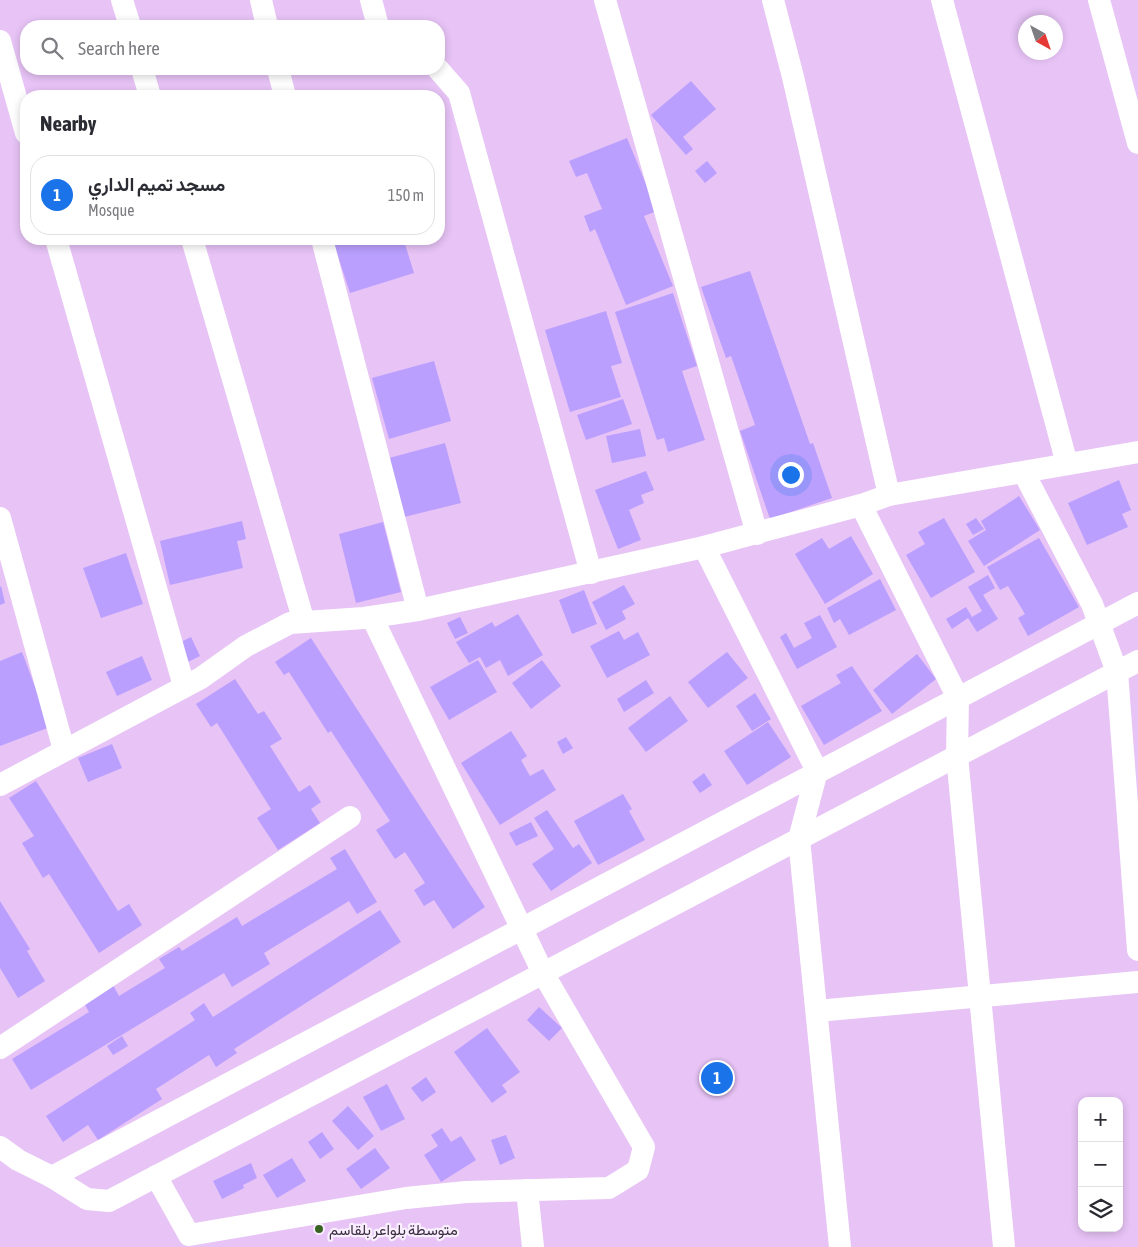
<!DOCTYPE html>
<html lang="en">
<head>
<meta charset="utf-8">
<style>
  :root { --surface:#fff; --page:#f7f7f7; --text:#2b2b33; --muted:#7c7c81; --line:#e1e1e2; --accent:#1a73e8 }
  body { margin:0; font-family:"Asap Condensed",Vazirmatn,sans-serif; background:var(--page); color:var(--text) }
  .controls { position:absolute; right:15px; bottom:15px; display:grid; overflow:hidden; border-radius:10px; box-shadow:0 2px 8px #0003 }
  .controls button { width:45px; height:45px; display:grid; place-items:center; padding:0; border:0; border-bottom:1px solid var(--line); background:var(--surface); color:var(--text); font:25px sans-serif }
  .compass { position:absolute; left:1018px; top:15px; width:45px; height:45px; border-radius:50%; background:var(--surface); box-shadow:0 2px 8px #0003; rotate:140deg }
  .you { position:absolute; left:790px; top:474px; width:18px; height:18px; margin:-12px; border:4px solid #fff; border-radius:50%; background:#1a73e8; box-shadow:0 0 0 8px #1a73e833 }
  .badge { display:grid; place-items:center; width:32px; height:32px; border-radius:50%; background:var(--accent); color:#fff; font-size:16px; font-weight:700 }
  .pin { position:absolute; translate:-50% -50%; border:2px solid #fff; box-shadow:0 1px 5px #0006 }
  .list { margin:0; padding:0; list-style:none }
  h2 { display:flex; justify-content:space-between; align-items:center; height:65px; margin:0; padding:0 20px; font-size:21px }
  h2 small { font-size:16px; font-weight:400; color:var(--muted) }
  .list li { display:grid; grid-template-columns:32px 1fr auto; gap:15px; align-items:center; box-sizing:border-box; height:80px; margin:0 10px 10px; padding:0 10px; border:1px solid var(--line); border-radius:20px }
  .list b { display:block; font-size:19px; white-space:nowrap }
  .list p { margin:0; font-size:16px; white-space:nowrap; color:var(--muted) }
  .list em { font-size:16px; font-style:normal; color:var(--muted) }
  .icon { flex:none; width:28px; height:28px; fill:none; stroke:currentColor; stroke-width:2; stroke-linecap:round; stroke-linejoin:round }
  .map { position:relative; flex:none; width:1138px; height:1247px; overflow:hidden }
  .search { position:absolute; background:var(--surface); box-shadow:0 2px 8px #0003; left:20px; top:20px; width:425px; height:55px; display:flex; align-items:center; gap:12px; box-sizing:border-box; padding:0 18px; border-radius:20px; color:var(--muted); font-size:19px }
  .panel { position:absolute; background:var(--surface); box-shadow:0 2px 8px #0003; left:20px; top:90px; width:425px; height:155px; border-radius:20px }
  .map>svg:first-child { display:block }
  .building { fill:#ba9ffe }
  .lines { fill:none; stroke-linecap:round; stroke-linejoin:round }
  .street { stroke:#fff; stroke-width:22 }
  .poi-dot { fill:#386220; stroke:#faeffe; stroke-width:2 }
  .labels { text-anchor:middle; dominant-baseline:central; stroke-width:4.5; stroke-linejoin:round; paint-order:stroke }
  .poi-label { font-size:15px; fill:#3b2d41; stroke:#faeffe; text-anchor:start }
</style>
</head>
<body>
<div class="map">
<svg width="1138" height="1247" viewBox="0 0 1138 1247">
  <rect width="100%" height="100%" fill="#e7c3f6"/>
  <g class="building">
    <path d="M691 81 716 109 683 137 693 149 686 155 651 115Z"/>
    <path d="M627 138 657 211 644 216 673 286 626 305 595 229 590 232 584 216 602 209 587 173 576 177 569 161Z"/>
    <path d="M707 161 717 173 705 183 695 171Z"/>
    <path d="M352 239H422L405 244 414 273 350 293 334 244Z"/>
    <path d="M750 271 810 444 813 443 832 498 770 519 740 431 755 425 731 356 726 358 701 287Z"/>
    <path d="M673 293 697 366 682 371 705 440 668 452 664 438 657 440 615 312Z"/>
    <path d="M606 311 622 363 611 366 621 397 570 412 545 330Z"/>
    <path d="M434 361 451 421 389 439 372 378Z"/>
    <path d="M623 399 632 424 586 440 577 415Z"/>
    <path d="M640 429 646 456 612 463 606 436Z"/>
    <path d="M445 443 461 503 404 517 389 458Z"/>
    <path d="M646 471 654 490 641 495 644 503 629 510 641 540 618 549 595 490Z"/>
    <path d="M1119 480 1131 510 1122 514 1128 527 1087 545 1068 503Z"/>
    <path d="M1019 496 1040 530 984 566 968 541 986 530 981 521Z"/>
    <path d="M944 518 975 572 931 598 906 555 925 544 918 532Z"/>
    <path d="M976 518 984 529 973 535 966 524Z"/>
    <path d="M242 521 246 539 237 541 243 568 170 585 160 541Z"/>
    <path d="M383 522 401 592 356 603 339 534Z"/>
    <path d="M851 536 873 574 825 604 795 554 822 538 829 549Z"/>
    <path d="M1039 538 1079 607 1028 636 1018 618 1025 614 1008 586 1000 590 987 567Z"/>
    <path d="M126 553 143 604 101 618 83 568Z"/>
    <path d="M988 575 995 588 983 595 998 619 977 632 968 618 952 629 946 619 966 607 972 617 982 611 968 587Z"/>
    <path d="M880 579 896 610 849 635 840 619 834 623 827 608Z"/>
    <path d="M624 585 635 604 622 611 626 619 606 630 592 602Z"/>
    <path d="M1 586 5 603 0 605V587Z"/>
    <path d="M584 590 597 624 572 634 559 600Z"/>
    <path d="M518 614 543 655 508 676 500 660 486 668 480 657 469 663 456 642 492 622 495 627Z"/>
    <path d="M820 615 837 647 797 669 780 637 786 633 794 648 812 638 804 623Z"/>
    <path d="M460 617 468 633 455 639 447 623Z"/>
    <path d="M619 631 624 640 638 632 650 655 607 678 590 646Z"/>
    <path d="M191 637 200 656 184 664 175 645Z"/>
    <path d="M311 638 485 907 453 929 434 900 424 906 414 890 425 883 405 852 395 859 376 830 390 821 331 731 328 733 289 672 284 675 275 662Z"/>
    <path d="M22 652 50 727 0 746V661Z"/>
    <path d="M727 652 748 678 708 708 688 682Z"/>
    <path d="M917 654 936 679 892 714 873 690Z"/>
    <path d="M142 656 152 680 117 696 106 672Z"/>
    <path d="M478 660 497 692 449 720 430 687Z"/>
    <path d="M542 660 561 686 531 709 512 683Z"/>
    <path d="M852 666 882 711 824 745 801 706 841 683 836 675Z"/>
    <path d="M235 679 258 714 264 711 282 739 270 746 299 792 310 785 321 802 311 809 320 823 278 850 257 818 271 809 217 723 211 727 196 704Z"/>
    <path d="M646 680 654 693 624 712 617 699Z"/>
    <path d="M755 693 771 719 752 731 736 706Z"/>
    <path d="M670 696 688 721 646 752 628 728Z"/>
    <path d="M768 722 791 757 747 785 724 751Z"/>
    <path d="M511 731 527 756 521 760 530 776 543 769 556 790 500 825 461 763Z"/>
    <path d="M566 737 573 748 563 754 557 742Z"/>
    <path d="M112 744 122 768 88 782 78 758Z"/>
    <path d="M704 773 712 785 700 793 692 782Z"/>
    <path d="M36 781 118 911 129 904 142 925 99 953 49 874 43 878 22 843 34 836 9 798Z"/>
    <path d="M623 794 632 809 629 811 645 840 598 865 574 821Z"/>
    <path d="M547 810 573 848 579 844 592 863 551 891 532 864 554 849 534 818Z"/>
    <path d="M531 822 538 836 516 846 509 833Z"/>
    <path d="M345 849 377 902 357 914 349 901 264 953 270 964 232 987 224 973 31 1090 12 1059 89 1012 84 1003 113 985 119 996 165 968 159 959 179 947 182 951 237 917 242 926 337 869 330 858Z"/>
    <path d="M0 901 30 949 27 951 45 981 18 998 0 968Z"/>
    <path d="M380 910 401 942 234 1049 237 1053 216 1067 209 1055 156 1089 162 1099 98 1140 88 1125 63 1142 46 1116 195 1020 190 1013 204 1003 213 1017Z"/>
    <path d="M539 1007 562 1028 549 1041 527 1020Z"/>
    <path d="M487 1028 520 1072 502 1085 507 1092 492 1103 454 1052Z"/>
    <path d="M122 1036 128 1046 113 1055 107 1046Z"/>
    <path d="M426 1077 436 1092 422 1102 411 1088Z"/>
    <path d="M387 1084 405 1119 381 1131 363 1097Z"/>
    <path d="M348 1106 374 1136 358 1150 332 1121Z"/>
    <path d="M442 1128 451 1142 461 1136 476 1160 441 1182 424 1155 438 1146 431 1135Z"/>
    <path d="M322 1132 334 1149 320 1159 308 1142Z"/>
    <path d="M506 1135 515 1158 500 1165 491 1140Z"/>
    <path d="M375 1148 390 1168 361 1189 346 1169Z"/>
    <path d="M292 1158 306 1181 277 1198 263 1175Z"/>
    <path d="M251 1163 257 1178 243 1185 244 1188 222 1199 213 1181Z"/>
  </g>
  <g class="lines">
    <g class="street">
      <path d="M122 0 130 26"/>
      <path d="M261 0 267 26"/>
      <path d="M371 0 378 26"/>
      <path d="M605 0 757 534"/>
      <path d="M773 0 793 77 889 495"/>
      <path d="M942 0 1067 464"/>
      <path d="M1099 0 1138 143"/>
      <path d="M0 41 26 133"/>
      <path d="M142 69 150 96"/>
      <path d="M278 69 285 96"/>
      <path d="M438 69 459 93 591 573"/>
      <path d="M56 239 184 686"/>
      <path d="M192 239 304 622"/>
      <path d="M322 239 418 610"/>
      <path d="M1024 473 1092 604 1117 672 1138 950"/>
      <path d="M861 505 958 698 957 756 1004 1247"/>
      <path d="M0 518 64 750"/>
      <path d="M704 547 817 771 799 839 840 1247"/>
      <path d="M0 785 201 678 246 646 290 623 364 618 418 610 704 547 861 505 889 495 1138 452"/>
      <path d="M817 1011 1138 982"/>
      <path d="M0 1048 350 817"/>
      <path d="M0 1147 18 1160 52 1177 87 1199 109 1201 1138 661"/>
      <path d="M156 1176 189 1235 406 1198 466 1192 609 1188 638 1170 644 1147 543 973 372 617"/>
      <path d="M52 1177 1138 603"/>
      <path d="M527 1190 533 1247"/>
    </g>
  </g>
  <circle class="poi-dot" cx="319" cy="1229" r="5"/>
  <g class="labels">
    <g class="poi-label">
      <text x="329" y="1229">متوسطة بلواعر بلقاسم</text>
    </g>
  </g>
</svg>
<div class="controls">
<button>+</button>
<button>−</button>
<button><svg class="icon" aria-label="layers" viewBox="0 0 24 24"><path d="M12 4l9 5-9 5-9-5zM3 14l9 5 9-5"/></svg></button>
</div>
<svg class="compass" viewBox="-18 -18 36 36"><path d="M0-13l5 13h-10z" fill="#e53935"/><path d="M0 13l5-13h-10z" fill="#7c7c81"/></svg>
<div class="you"></div>
<div class="pin badge" style="left:717px;top:1078px">1</div>
<div class="search"><svg class="icon" aria-label="search" viewBox="0 0 24 24"><circle cx="10" cy="10" r="6"/><path d="M15 15l6 6"/></svg>Search here</div>
<section class="panel">
<h2>Nearby<small></small></h2>
<ul class="list">
<li><span class="badge">1</span><div><b>مسجد تميم الداري</b><p>Mosque</p></div><em>150 m</em></li>
</ul>
</section>
</div>
</body>
</html>
